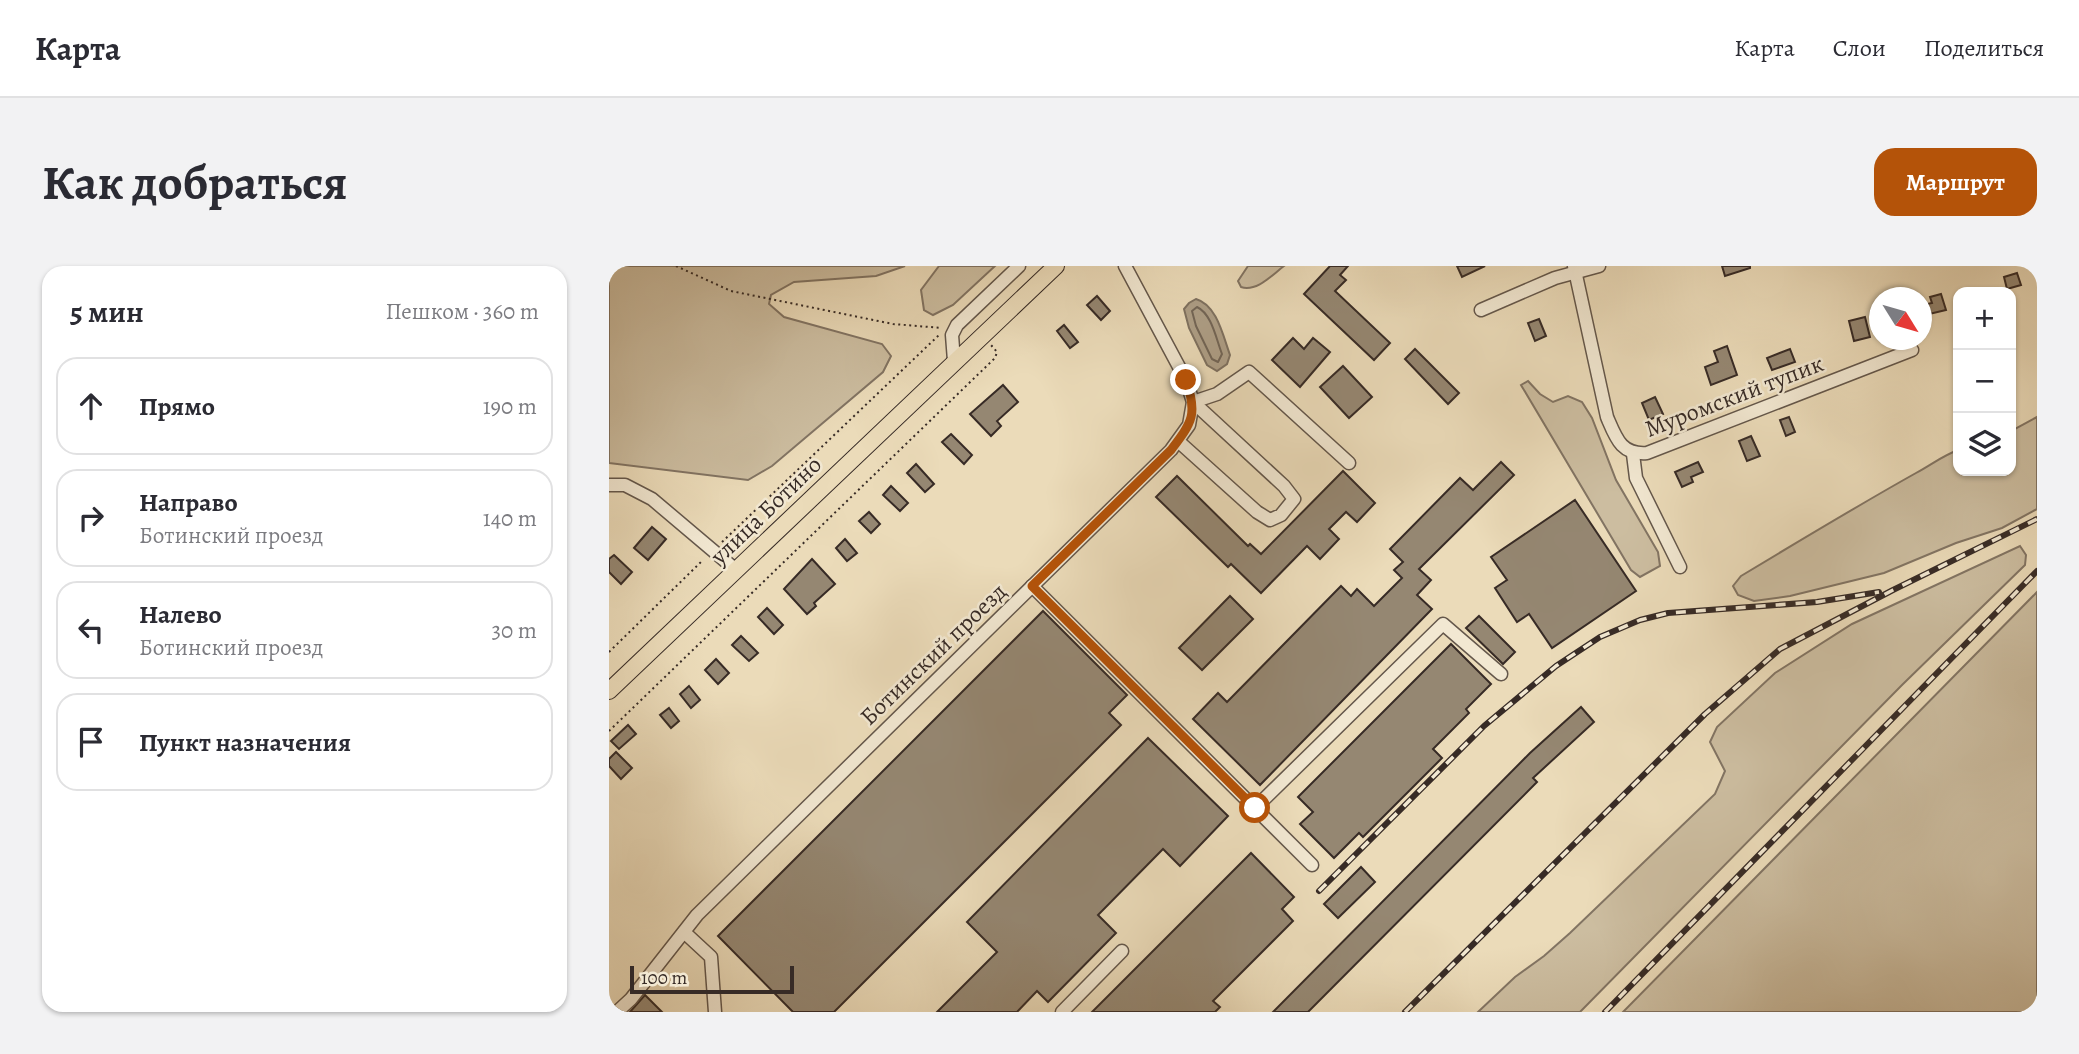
<!DOCTYPE html>
<html lang="ru">
<head>
<meta charset="utf-8">
<style>
  :root { --surface:#fff; --page:#f2f2f3; --text:#2b2b33; --muted:#7c7c81; --line:#e1e1e2; --accent:#b45309 }
  body { margin:0; font-family:Alegreya,serif; background:var(--page); color:var(--text) }
  .controls { position:absolute; right:21px; top:21px; display:grid; overflow:hidden; border-radius:14px; box-shadow:0 2px 5px #0004 }
  .controls button { width:63px; height:63px; display:grid; place-items:center; padding:0; border:0; border-bottom:2px solid var(--line); background:var(--surface); color:var(--text); font:35px sans-serif }
  .compass { position:absolute; left:1260px; top:21px; width:63px; height:63px; border-radius:50%; background:var(--surface); box-shadow:0 2px 5px #0004; rotate:127deg }
  .scale { position:absolute; left:21px; bottom:18px; width:164px; box-sizing:border-box; padding-left:7px; border:4px solid #372b26; border-top:0; font-size:19px; line-height:24px; white-space:nowrap; color:#372b26; -webkit-text-stroke:5px #f2e8d2; paint-order:stroke }
  .stop { position:absolute; width:21px; height:21px; margin:-16px; border:5px solid #b45309; border-radius:50%; background:#fff }
  .stop.end { background:#b45309; border-color:#fff; box-shadow:0 2px 7px #0008 }
  .list { margin:0; padding:0; list-style:none }
  h2 { display:flex; justify-content:space-between; align-items:center; height:91px; margin:0; padding:0 28px; font-size:30px }
  h2 small { font-size:23px; font-weight:400; color:var(--muted) }
  .list li { display:grid; grid-template-columns:46px 1fr auto; gap:21px; align-items:center; box-sizing:border-box; height:98px; margin:0 14px 14px; padding:0 14px; border:2px solid var(--line); border-radius:21px }
  .list b { display:block; font-size:26px; white-space:nowrap }
  .list p { margin:0; font-size:23px; white-space:nowrap; color:var(--muted) }
  .list em { font-size:23px; font-style:normal; color:var(--muted) }
  .icon { flex:none; width:38px; height:38px; fill:none; stroke:currentColor; stroke-width:2; stroke-linecap:round; stroke-linejoin:round }
  .map { position:relative; flex:none; width:1428px; height:746px; overflow:hidden; border-radius:21px }
  header { display:flex; align-items:center; gap:42px; box-sizing:border-box; height:98px; padding:0 35px; background:var(--surface); border-bottom:2px solid var(--line) }
  header strong { font-size:33px }
  nav { display:flex; gap:38px; margin-inline-start:auto; font-size:24px }
  .intro { display:flex; align-items:center; justify-content:space-between; box-sizing:border-box; height:168px; padding:0 42px }
  h1 { margin:0; font-size:49px }
  .button { padding:18px 32px; border-radius:21px; background:var(--accent); color:#fff; font-size:24px; font-weight:700 }
  main { display:flex; gap:42px; padding:0 42px }
  aside { flex:1; background:var(--surface); border-radius:21px; box-shadow:0 2px 5px #0004 }
  .map>svg:first-child { display:block }
  .green { fill:#ccbda0; stroke:#827463; stroke-width:2 }
  .water { fill:#ae9f87; stroke:#7e7160; stroke-width:2 }
  .lines { fill:none; stroke-linecap:round; stroke-linejoin:round }
  .shore { stroke:#726556; stroke-width:2 }
  .building { fill:#958772; stroke:#372b26; stroke-width:2 }
  .minor-casing { stroke:#64574b; stroke-width:15 }
  .major-casing { stroke:#372b26; stroke-width:18 }
  .path { stroke:#372b26; stroke-width:2; stroke-dasharray:2 3.5; stroke-linecap:butt }
  .minor { stroke:#f2e8d2; stroke-width:12 }
  .major { stroke:#ebdbb9; stroke-width:16 }
  .rail-casing { stroke:#372b26; stroke-width:6 }
  .rail { stroke:#f2e8d2; stroke-width:3.5; stroke-dasharray:10; stroke-linecap:butt }
  .route { stroke:#b45309; stroke-width:9 }
  .labels { text-anchor:middle; dominant-baseline:central; stroke-width:5; stroke-linejoin:round; paint-order:stroke }
  .street-label { font-size:24px; fill:#372b26; stroke:#f2e8d2 }
</style>
</head>
<body>
<header>
<strong>Карта</strong>
<nav><a>Карта</a><a>Слои</a><a>Поделиться</a></nav>
</header>
<div class="intro"><h1>Как добраться</h1><a class="button">Маршрут</a></div>
<main>
<aside>
<h2>5 мин<small>Пешком · 360 m</small></h2>
<ul class="list">
<li><svg class="icon" aria-label="ahead" viewBox="0 0 24 24"><path d="M12 20V5M6 11l6-6 6 6"/></svg><div><b>Прямо</b></div><em>190 m</em></li>
<li><svg class="icon" aria-label="right" viewBox="0 0 24 24"><path d="M7 20v-9h11M14 6l5 5-5 5"/></svg><div><b>Направо</b><p>Ботинский проезд</p></div><em>140 m</em></li>
<li><svg class="icon" aria-label="left" viewBox="0 0 24 24"><path d="M17 20v-9H6M10 6l-5 5 5 5"/></svg><div><b>Налево</b><p>Ботинский проезд</p></div><em>30 m</em></li>
<li><svg class="icon" aria-label="arrive" viewBox="0 0 24 24"><path d="M6 21V4h12l-3 4 3 4H6"/></svg><div><b>Пункт назначения</b></div></li>
</ul>
</aside>
<div class="map">
<svg width="1428" height="746" viewBox="0 0 1428 746">
  <rect width="100%" height="100%" fill="#ebdbb9"/>
  <filter id="stains"><feTurbulence type="fractalNoise" baseFrequency=".00286" numOctaves="4"/><feColorMatrix values="0 0 0 0 .2 0 0 0 0 .09 0 0 0 0 .02 0 0 0 .5 -.17"/></filter>
  <radialGradient id="worn" r=".72"><stop offset=".6" stop-color="#630" stop-opacity="0"/><stop offset="1" stop-color="#630" stop-opacity=".3"/></radialGradient>
  <g class="green">
    <path d="M0 0H296L267 10 185 16 162 29 160 38 175 51 273 78 282 90 274 106 163 200 139 214 0 197Z"/>
    <path d="M330 0H386L344 39 324 49 315 44 312 24Z"/>
    <path d="M639 0H675C663 9 648 26 632 21L629 15Z"/>
    <path d="M919 115 931 128 944 136 959 130 973 136 983 152 1007 214 1049 286 1051 300 1031 311 1022 304 912 119Z"/>
    <path d="M1428 151V243L1393 262 1347 277 1275 307 1181 330 1145 335 1129 329 1124 320 1132 310C1190 275 1248 240 1307 207 1322 199 1333 190 1349 184V205H1402V165Z"/>
    <path d="M1411 280 1417 289 1416 299 1293 419 971 746H869L906 711 935 690 961 667 1106 528 1116 505 1101 476 1108 461 1166 407 1243 358Z"/>
    <path d="M1428 326V746H1014Z"/>
  </g>
  <path class="water" d="M587 33C608 39 614 70 621 89L618 98 608 105 598 99 580 62 575 43 580 37Z"/>
  <g class="lines">
    <path class="shore" d="M588 41C603 48 607 73 613 88L609 96 603 93 587 60 583 45Z"/>
  </g>
  <g class="building">
    <path d="M721 0H739L731 9 737 14 726 25 781 77 765 94 695 28Z"/>
    <path d="M848 0H876L853 11Z"/>
    <path d="M1113 0H1141V2L1116 10Z"/>
    <path d="M1408 7 1412 19 1398 23 1395 11Z"/>
    <path d="M1332 28 1337 44 1320 48 1318 38 1323 37 1321 31Z"/>
    <path d="M488 30 501 45 492 54 478 39Z"/>
    <path d="M1256 51 1261 71 1245 75 1240 55Z"/>
    <path d="M930 53 937 70 926 75 919 57Z"/>
    <path d="M455 59 469 76 461 82 448 65Z"/>
    <path d="M684 72 695 83 704 72 721 86 691 121 663 94Z"/>
    <path d="M1118 80 1128 109 1102 119 1096 101 1109 96 1105 85Z"/>
    <path d="M806 83 850 127 839 138 796 93Z"/>
    <path d="M1181 83 1186 96 1163 104 1158 92Z"/>
    <path d="M734 100 763 131 740 152 711 121Z"/>
    <path d="M394 119 409 136 388 155 392 160 382 170 361 148Z"/>
    <path d="M1046 131 1054 148 1040 154 1033 137Z"/>
    <path d="M1180 151 1186 166 1177 170 1171 154Z"/>
    <path d="M342 168 363 189 355 198 333 176Z"/>
    <path d="M1142 170 1151 190 1138 195 1130 175Z"/>
    <path d="M892 196 905 209 810 303 822 314 808 329 823 343 651 519 584 453 609 427 618 436 732 320 742 330 748 323 765 340 793 312 785 304 794 296 781 283 851 212 864 224Z"/>
    <path d="M1089 196 1094 206 1082 211 1084 216 1073 221 1066 206Z"/>
    <path d="M307 198 325 218 316 226 298 207Z"/>
    <path d="M734 205 766 237 748 256 737 246 720 263 730 273 711 293 698 280 652 327 622 298 619 301 547 231 568 210 639 280 641 278 652 288Z"/>
    <path d="M282 220 299 237 291 245 274 229Z"/>
    <path d="M966 234 1027 325 943 382 920 348 908 356 886 322 898 314 882 291Z"/>
    <path d="M260 246 271 258 262 267 250 255Z"/>
    <path d="M43 261 57 273 39 294 25 282Z"/>
    <path d="M236 273 248 287 238 295 227 282Z"/>
    <path d="M5 289 23 306 12 318 0 306V293Z"/>
    <path d="M203 293 226 318 205 337 207 340 198 348 175 323Z"/>
    <path d="M621 330 644 353 593 404 570 382Z"/>
    <path d="M158 342 174 359 165 368 149 351Z"/>
    <path d="M434 345 518 429 500 447 512 459 225 746H184L109 670Z"/>
    <path d="M870 350 906 386 894 398 857 362Z"/>
    <path d="M132 370 149 387 140 395 123 379Z"/>
    <path d="M842 378 882 418 857 443 860 447 824 483 833 492 754 571 750 567 725 592 691 558 704 546 689 531Z"/>
    <path d="M107 393 120 407 109 418 96 404Z"/>
    <path d="M80 420 91 434 82 442 71 428Z"/>
    <path d="M972 441 985 456 924 512 928 516 699 746H664L921 487Z"/>
    <path d="M60 442 70 455 62 462 51 449Z"/>
    <path d="M19 459 27 468 10 483 2 475Z"/>
    <path d="M539 472 619 550 571 600 554 583 489 649 507 667 439 736 428 725 408 746H328L388 686 358 656Z"/>
    <path d="M7 486 23 502 12 513 0 500V493Z"/>
    <path d="M642 587 685 631 673 643 684 655 604 735 611 741 606 746H483Z"/>
    <path d="M752 601 766 616 729 652 715 638Z"/>
    <path d="M36 729 53 746H21Z"/>
  </g>
  <g class="lines">
    <g class="minor-casing">
      <g id="minor">
        <path d="M965 0 998 151C1007 172 1012 189 1038 187L1303 84"/>
        <path d="M872 44 946 12 990 0"/>
        <path d="M345 95 343 69 348 59 410 0"/>
        <path d="M569 175 648 246 661 254 672 249 685 233 675 220 584 136 608 128 640 106 740 197"/>
        <path d="M1024 188 1027 212 1071 301"/>
        <path d="M0 219H16L43 233 127 304"/>
        <path d="M423 320 703 599"/>
        <path d="M646 542 834 358 892 408"/>
        <path d="M75 666 102 691 106 746"/>
        <path d="M8 746 22 733 88 649 562 184 580 159 584 136 577 114 516 0"/>
        <path d="M453 746 513 685"/>
      </g>
    </g>
    <g class="major-casing">
      <path id="major" d="M0 425 447 0"/>
    </g>
    <g class="path">
      <path d="M67 0 122 25 284 58 333 62"/>
      <path d="M113 276 330 69"/>
      <path d="M0 386 94 294"/>
      <path d="M0 465 386 92 388 86 382 79"/>
    </g>
    <use href="#minor" class="minor"/>
    <use href="#major" class="major"/>
    <g class="rail-casing">
      <g id="rail">
        <path d="M710 625 875 460 947 400 991 371 1031 354 1059 347 1208 336 1270 326"/>
        <path d="M796 746 1096 448 1171 383 1284 324 1428 253"/>
        <path d="M996 746 1428 305"/>
      </g>
    </g>
    <use href="#rail" class="rail"/>
  </g>
  <g class="lines">
    <path class="route" d="M577 114C589 149 583 156 562 184L423 320 646 542"/>
  </g>
  <g class="labels">
    <g class="street-label">
      <text transform="translate(1125 130) rotate(-21)">Муромский тупик</text>
      <text transform="translate(157 244) rotate(-44)">улица Ботино</text>
      <text transform="translate(324 388) rotate(-44)">Ботинский проезд</text>
    </g>
  </g>
  <rect width="100%" height="100%" filter="url(#stains)"/>
  <rect width="100%" height="100%" fill="url(#worn)"/>
</svg>
<div class="controls">
<button>+</button>
<button>−</button>
<button><svg class="icon" aria-label="layers" viewBox="0 0 24 24"><path d="M12 4l9 5-9 5-9-5zM3 14l9 5 9-5"/></svg></button>
</div>
<svg class="compass" viewBox="-18 -18 36 36"><path d="M0-13l5 13h-10z" fill="#e53935"/><path d="M0 13l5-13h-10z" fill="#7c7c81"/></svg>
<div class="scale">100 m</div>
<div class="stop" style="left:646px;top:542px"></div>
<div class="stop end" style="left:577px;top:114px"></div>
</div>
</main>
</body>
</html>
